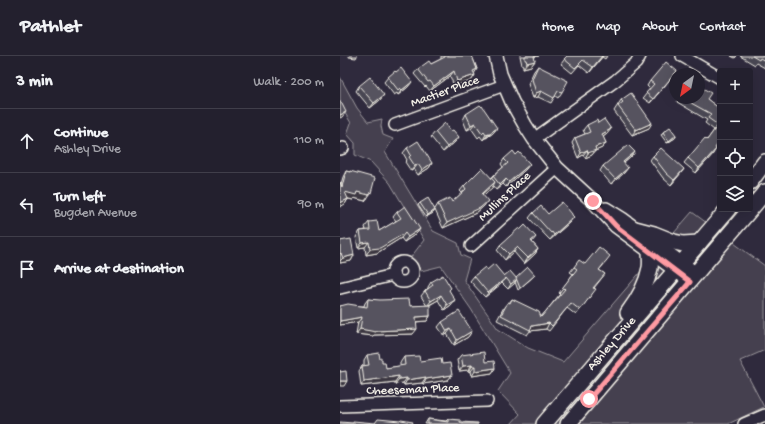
<!DOCTYPE html>
<html lang="en">
<head>
<meta charset="utf-8">
<style>
  :root { --surface:#23202e; --page:#2b2836; --text:#f1f3f6; --muted:#a3a3aa; --line:#403e4a }
  body { margin:0; font-family:"Gochi Hand",sans-serif; background:var(--page); color:var(--text) }
  .controls { position:absolute; right:12px; top:12px; display:grid; overflow:hidden; border-radius:4px; box-shadow:0 4px 16px #0002 }
  .controls button { width:36px; height:36px; display:grid; place-items:center; padding:0; border:0; border-bottom:1px solid var(--line); background:var(--surface); color:var(--text); font:20px sans-serif }
  .compass { position:absolute; left:329px; top:12px; width:36px; height:36px; border-radius:50%; background:var(--surface); box-shadow:0 4px 16px #0002; rotate:213deg }
  .stop { position:absolute; width:12px; height:12px; margin:-9px; border:3px solid #ff9aa2; border-radius:50%; background:#fff }
  .stop.end { background:#ff9aa2; border-color:#fff; box-shadow:0 1px 4px #0008 }
  .list { margin:0; padding:0; list-style:none }
  h2 { display:flex; justify-content:space-between; align-items:center; height:52px; margin:0; padding:0 16px; font-size:17px }
  h2 small { font-size:13px; font-weight:400; color:var(--muted) }
  .list li { display:grid; grid-template-columns:26px 1fr auto; gap:12px; align-items:center; box-sizing:border-box; height:64px; padding:0 16px; border-top:1px solid var(--line) }
  .list b { display:block; font-size:15px; white-space:nowrap }
  .list p { margin:0; font-size:13px; white-space:nowrap; color:var(--muted) }
  .list em { font-size:13px; font-style:normal; color:var(--muted) }
  .icon { flex:none; width:22px; height:22px; fill:none; stroke:currentColor; stroke-width:2; stroke-linecap:round; stroke-linejoin:round }
  .map { position:relative; flex:none; width:425px; height:368px; overflow:hidden }
  header { display:flex; align-items:center; gap:24px; box-sizing:border-box; height:56px; padding:0 20px; background:var(--surface); border-bottom:1px solid var(--line) }
  header strong { font-size:19px }
  nav { display:flex; gap:22px; margin-inline-start:auto; font-size:14px }
  main { display:flex }
  aside { flex:1; background:var(--surface) }
  .map>svg:first-child { display:block }
  .green { fill:#454050; stroke:#9c989c }
  .lines { fill:none; stroke-linecap:round; stroke-linejoin:round }
  .minor-casing { stroke:#f4f1e8; stroke-width:14 }
  .tertiary-casing { stroke:#f4f1e8; stroke-width:16 }
  .secondary-casing { stroke:#f4f1e8; stroke-width:18 }
  .minor { stroke:#2f2a3d; stroke-width:11 }
  .tertiary { stroke:#2f2a3d; stroke-width:13 }
  .secondary { stroke:#2f2a3d; stroke-width:15 }
  .wall { fill:#4a4752; stroke:#f4f1e8 }
  .shaded-wall { fill:#3c3942; stroke:#f4f1e8 }
  .building { fill:#56525f; stroke:#f4f1e8 }
  .route { stroke:#ff9aa2; stroke-width:5 }
  .labels { text-anchor:middle; dominant-baseline:central; stroke-width:3; stroke-linejoin:round; paint-order:stroke }
  .street-label { font-size:13px; fill:#f4f1e8; stroke:#2f2a3d }
</style>
</head>
<body>
<header>
<strong>Pathlet</strong>
<nav><a>Home</a><a>Map</a><a>About</a><a>Contact</a></nav>
</header>
<main>
<aside>
<h2>3 min<small>Walk · 200 m</small></h2>
<ul class="list">
<li><svg class="icon" aria-label="ahead" viewBox="0 0 24 24"><path d="M12 20V5M6 11l6-6 6 6"/></svg><div><b>Continue</b><p>Ashley Drive</p></div><em>110 m</em></li>
<li><svg class="icon" aria-label="left" viewBox="0 0 24 24"><path d="M17 20v-9H6M10 6l-5 5 5 5"/></svg><div><b>Turn left</b><p>Bugden Avenue</p></div><em>90 m</em></li>
<li><svg class="icon" aria-label="arrive" viewBox="0 0 24 24"><path d="M6 21V4h12l-3 4 3 4H6"/></svg><div><b>Arrive at destination</b></div></li>
</ul>
</aside>
<div class="map">
<svg width="425" height="368" viewBox="0 0 425 368">
  <rect width="100%" height="100%" fill="#2f2a3d"/>
  <filter id="ink" filterUnits="userSpaceOnUse"><feTurbulence type="fractalNoise" baseFrequency=".025" numOctaves="2"/><feDisplacementMap in="SourceGraphic" scale="8" xChannelSelector="R" yChannelSelector="G"/><feConvolveMatrix kernelMatrix="1 2 1 2 8 2 1 2 1" color-interpolation-filters="sRGB"/></filter>
  <g filter="url(#ink)">
    <path class="green" d="M0 21 17 52 28 66 42 63 41 70 43 79 53 83 45 96 93 175 118 187 121 199 130 203 124 224 158 273 188 292 223 306 352 156 425 210V294L400 305 424 351 388 368H171L180 358 158 335 170 317 131 253 101 210 81 215 77 208 71 201 84 184 50 127 31 106 15 99V87L7 78 11 67 0 49Z"/>
    <g class="lines">
      <g class="minor-casing">
        <g id="minor">
          <path d="M342 0 380 22"/>
          <path d="M55 69 164 29"/>
          <path d="M194 83 275 25 296 7 300 0"/>
          <path d="M0 93 3 92"/>
          <path d="M131 190 217 112"/>
          <circle cx="63" cy="216" r="10"/>
          <path d="M0 232 53 219"/>
          <path d="M0 350 147 345"/>
          <path d="M404 368 425 359"/>
        </g>
      </g>
      <g class="tertiary-casing">
        <g id="tertiary">
          <path d="M156 0 160 18 172 46 185 69 194 83 217 112 253 145 276 170 350 225"/>
          <path d="M266 153 282 163 356 218"/>
        </g>
      </g>
      <g class="secondary-casing">
        <g id="secondary">
          <path d="M410 126 425 106"/>
          <path d="M295 173 314 178 334 186 343 188 359 187"/>
          <path d="M288 257C298 244 307 228 310 212 311 206 310 201 310 196"/>
          <path d="M204 368 388 153"/>
          <path d="M228 368 425 136"/>
        </g>
      </g>
      <use href="#minor" class="minor"/>
      <use href="#tertiary" class="tertiary"/>
      <use href="#secondary" class="secondary"/>
    </g>
    <g class="wall">
      <path d="M101 0H132L137 13 134 18 135 19 131 25 114 30 110 20 90 35 86 30 85 31 74 18 78 13 91 8 101 3Z"/>
      <path d="M180 0H199L194 1 195 5 191 10 183 12V9H182Z"/>
      <path d="M227 0H267L265 3 262 1 249 17 239 9 232 17 221 8Z"/>
      <path d="M391 0H397L395 2Z"/>
      <path d="M400 0H425V12L416 7 415 9Z"/>
      <path d="M198 10 222 36 218 42 215 40 211 47 198 41 193 42 188 28 194 15Z"/>
      <path d="M333 20 310 47 303 42 310 33 307 30 310 25Z"/>
      <path d="M48 21 68 31 58 39 57 37 54 39 44 26Z"/>
      <path d="M19 30 40 44 30 52 16 35Z"/>
      <path d="M339 42H359L367 43 380 53 375 92 373 98 356 117 344 107 348 102 367 84 374 74 365 67 367 64 337 46Z"/>
      <path d="M281 44 309 72 292 79 274 55Z"/>
      <path d="M126 58 157 72 153 77 146 82H145L143 84 140 80 138 82 131 72 127 74 123 64Z"/>
      <path d="M258 67 267 78 263 81 266 87 262 92 255 95 252 99 245 102 243 99 238 102 232 87 235 82 245 78 243 74 247 69Z"/>
      <path d="M111 75 119 81 115 86 103 96 91 81 95 76Z"/>
      <path d="M323 76 336 79 335 82 327 87 321 79Z"/>
      <path d="M67 92 92 107 89 112 78 119 74 113 71 115 65 106 67 104 63 97Z"/>
      <path d="M295 96 291 101 284 107V117L271 128 260 115 263 110Z"/>
      <path d="M313 100 344 113 331 129 323 122 310 104Z"/>
      <path d="M164 103 186 113 166 131 163 128 156 134 153 130 143 139 144 150 136 157 103 172 95 154 93 157 86 161 78 149 80 147 95 153 98 148 112 146 122 137 120 135 124 130 151 122 163 111 161 108Z"/>
      <path d="M6 115 10 116V115L28 142H27L25 145 14 142 13 144 8 143 5 148 1 128 3 121Z"/>
      <path d="M57 156 80 173 76 178 64 186 61 182 37 197 26 199 25 191 18 192 16 181 20 175 26 174 25 171 29 166 39 175 56 165 53 161Z"/>
      <path d="M193 157 208 158 232 159 230 166 210 184 208 182 189 162Z"/>
      <path d="M180 174 196 181 192 186 198 193 195 198 184 208 174 196 165 204 157 194 160 189Z"/>
      <path d="M0 185 14 199 11 205 0 207Z"/>
      <path d="M267 205 259 214 265 218 254 232 252 238 236 259 227 252 209 275 206 273 190 275 187 279 157 264 164 251 168 246 169 247 172 243 201 261 220 238 219 237 233 218 230 216 234 211Z"/>
      <path d="M147 214 164 220 176 222 195 219 193 221 178 234 175 226 168 233 162 227 145 241 130 225 134 220Z"/>
      <path d="M91 226 111 232 109 234 111 249 104 254 98 244 88 250 90 260 87 265 76 266 73 278 34 279 33 280 16 278 18 266 0 269V250H24L25 247 28 243 70 250H87L81 240 85 235 88 232V231Z"/>
      <path d="M102 266 132 275 128 281 114 289 107 278 104 280 98 271Z"/>
      <path d="M27 299 40 303 46 312 60 310V307L64 301 80 305 102 308 112 319 108 324 83 328 82 327 64 329 63 327 55 328V326L21 330 19 315 22 310H24V304Z"/>
      <path d="M121 299 145 306 155 312 152 317 132 320 131 315 129 316 128 314 119 315 117 304Z"/>
      <path d="M88 363 106 365 108 363 120 366 138 368H85Z"/>
    </g>
    <g class="shaded-wall">
      <path d="M9 0H17L16 2 9 1Z"/>
      <path d="M262 0H263L249 17 253 11Z"/>
      <path d="M195 5 191 10 183 12 187 7Z"/>
      <path d="M114 15 110 20 90 35 94 30Z"/>
      <path d="M337 15 333 20 310 47 313 43Z"/>
      <path d="M135 19 131 25 114 30 117 25Z"/>
      <path d="M72 26 68 31 58 39 62 34Z"/>
      <path d="M201 35 198 41 193 42 196 37Z"/>
      <path d="M44 39 40 44 30 52 34 47Z"/>
      <path d="M6 56 2 61 0 62V59Z"/>
      <path d="M135 67 131 72 127 74 131 69Z"/>
      <path d="M312 67 309 72 292 79 296 74Z"/>
      <path d="M157 72 153 77 146 82 150 77Z"/>
      <path d="M271 73 267 78 259 84 262 78Z"/>
      <path d="M149 77 145 82 143 84 146 78Z"/>
      <path d="M336 79 335 82 327 87 329 85Z"/>
      <path d="M119 81 115 86 103 96 107 91Z"/>
      <path d="M266 87 262 92 255 95 252 99 245 102 248 97 255 91Z"/>
      <path d="M376 93 373 98 356 117 359 112Z"/>
      <path d="M247 94 243 99 238 102 241 97Z"/>
      <path d="M295 96 291 101 279 111 283 106Z"/>
      <path d="M92 107 89 112 78 119 82 114Z"/>
      <path d="M78 108 74 113 71 115 75 110Z"/>
      <path d="M190 108 186 113 166 131 169 126Z"/>
      <path d="M288 112 284 117 271 128 275 123Z"/>
      <path d="M344 113 341 117 331 129 334 124Z"/>
      <path d="M166 123 163 128 156 134 160 129Z"/>
      <path d="M155 126 152 132 139 143 142 138Z"/>
      <path d="M5 136H30L31 137 25 145 14 142 13 144 1 141Z"/>
      <path d="M8 143 5 148 0 151V147Z"/>
      <path d="M148 145 144 150 136 157 103 172 107 167Z"/>
      <path d="M95 154 93 157 86 161 88 159Z"/>
      <path d="M234 161 230 166 210 184 214 179Z"/>
      <path d="M80 173 76 178 64 186 68 181Z"/>
      <path d="M65 177 61 182 37 197 26 199 30 193Z"/>
      <path d="M29 186 25 191 18 192 22 187Z"/>
      <path d="M177 191 174 196 165 204 169 198Z"/>
      <path d="M198 193 195 198 184 208 188 202Z"/>
      <path d="M14 199 11 205 0 207V205L3 202Z"/>
      <path d="M166 222 162 227 145 241 148 237Z"/>
      <path d="M177 223 174 228 168 233 171 228Z"/>
      <path d="M101 239 98 244 87 250 91 245Z"/>
      <path d="M115 244 111 249 104 254 107 249Z"/>
      <path d="M90 260 87 265 73 266 76 261Z"/>
      <path d="M22 261 18 266 0 269V265Z"/>
      <path d="M209 267 206 273 190 275 192 270Z"/>
      <path d="M20 273 36 275 77 273 73 278 34 279 33 280 16 278Z"/>
      <path d="M111 273 107 278 104 280 107 275Z"/>
      <path d="M132 275 128 281 114 289 117 284Z"/>
      <path d="M132 309 128 314 119 315 123 310Z"/>
      <path d="M132 310H135L131 315 129 316Z"/>
      <path d="M155 312 152 317 132 320 135 315Z"/>
      <path d="M112 319 108 324 83 328 86 323Z"/>
      <path d="M59 320 55 326 21 330 24 325Z"/>
      <path d="M86 321 82 327 64 329 67 324Z"/>
      <path d="M67 322 63 327 55 328 59 323Z"/>
      <path d="M0 325H7L4 330H0Z"/>
    </g>
    <g class="building">
      <path d="M105 0H132L137 13 133 15 135 19 117 25 114 15 94 30 90 25 88 26 78 13 89 5 91 8 105 1Z"/>
      <path d="M185 0H194L195 5 187 7 186 4H185Z"/>
      <path d="M227 0H262L253 11 243 4 235 12 224 3Z"/>
      <path d="M412 0H425V5L420 2 419 4Z"/>
      <path d="M326 6 337 15 313 43 306 37 314 28 310 25Z"/>
      <path d="M198 10 228 25 222 36 218 35 214 42 201 35 196 37 192 23Z"/>
      <path d="M61 12 72 26 62 34 60 32 58 34 48 21 55 15 56 16Z"/>
      <path d="M30 21 44 39 34 47 19 30Z"/>
      <path d="M361 31 371 37 367 43 380 53V85L375 92 376 93 359 112 348 102 365 82 367 84 378 69 368 62 371 58 342 42H359V34H360Z"/>
      <path d="M291 37 312 67 296 74 278 50 283 46 281 44Z"/>
      <path d="M0 46H1L6 56 0 59Z"/>
      <path d="M140 49 142 51V50L157 72 150 77H149L146 78 144 75 142 77 135 67 131 69 126 58Z"/>
      <path d="M264 63 271 73 262 78 266 87 255 91 256 94 248 97 247 94 241 97 235 82 250 76 247 69 257 64 258 67Z"/>
      <path d="M105 67 111 75 113 74 119 81 107 91 95 76Z"/>
      <path d="M330 71 336 79 329 85 323 76Z"/>
      <path d="M78 85 92 107 82 114 78 108 75 110 69 101 71 99 67 92Z"/>
      <path d="M288 89 295 96 283 106 288 112 275 123 263 110Z"/>
      <path d="M321 92 344 113 334 124 326 117 313 100Z"/>
      <path d="M173 95 176 99 179 96 190 108 169 126 166 123 160 129 153 120 168 107 164 103Z"/>
      <path d="M142 112 155 126 142 138 148 145 140 152 107 167 98 148 110 142 112 146 126 133 124 130Z"/>
      <path d="M6 115 10 116V115L35 122 31 137 30 136 29 139 17 136 16 139 5 136 8 143 0 147V126L2 131Z"/>
      <path d="M88 142 95 154 88 159 80 147Z"/>
      <path d="M222 146 232 158V159L234 161 214 179 212 176 211 177 193 157 201 150 208 158Z"/>
      <path d="M65 150 80 173 68 181 65 177 40 192 30 193 29 186 22 187 20 175 30 174 29 166 37 165 39 175 61 162 57 156Z"/>
      <path d="M185 169 196 181 191 185 198 193 188 202 177 191 169 198 160 189 179 172 180 174Z"/>
      <path d="M11 183 14 199 3 202 1 197 0 198V185Z"/>
      <path d="M259 191 270 200 259 214 265 218 253 232 256 233 240 254 231 247 212 270 209 267 192 270 190 274 161 259 168 246 170 247 172 243 199 256 201 261 225 233 223 231 237 213 234 211 239 204 245 208Z"/>
      <path d="M154 208 164 220 170 215 177 223 171 228 166 222 148 237 134 220 145 211 147 214Z"/>
      <path d="M188 211 195 219 180 232 176 222Z"/>
      <path d="M103 219 111 232 109 234 115 244 107 249 101 239 91 245 85 235 93 229 91 226Z"/>
      <path d="M28 243 40 244 69 243 70 250 90 249V260L76 261 77 273 36 275V276L20 273 22 261 0 265V250L8 248 27 251Z"/>
      <path d="M119 255 132 275 117 284 111 273 107 275 102 266Z"/>
      <path d="M144 296 145 306 154 305 155 312 135 315V310H132V309L123 310 121 299Z"/>
      <path d="M39 297 40 303H42V306H45L46 312 65 309 64 301 79 300 80 305 101 302 102 308 110 307 112 319 86 323V321L67 324V322L59 323V320L24 325 22 310 29 309 27 299Z"/>
      <path d="M0 314V316L6 315 7 325H0Z"/>
      <path d="M38 363 60 365 61 364 73 366 72 368H0V366L13 367V365L35 367Z"/>
      <path d="M88 363 108 366V363L120 364V366L138 367V368H88Z"/>
    </g>
  </g>
  <g class="lines" filter="url(#ink)">
    <path class="route" d="M249 343 350 226 276 170 253 145"/>
  </g>
  <g class="labels">
    <g class="street-label">
      <text transform="translate(105 36) rotate(-20)">Mactier Place</text>
      <text transform="translate(165 141) rotate(-43)">Mullins Place</text>
      <text transform="translate(272 288) rotate(-49)">Ashley Drive</text>
      <text transform="translate(73 334) rotate(-2)">Cheeseman Place</text>
    </g>
  </g>
</svg>
<div class="controls">
<button>+</button>
<button>−</button>
<button><svg class="icon" aria-label="locate" viewBox="0 0 24 24"><circle cx="12" cy="12" r="6"/><path d="M12 2v4M12 18v4M2 12h4M18 12h4"/></svg></button>
<button><svg class="icon" aria-label="layers" viewBox="0 0 24 24"><path d="M12 4l9 5-9 5-9-5zM3 14l9 5 9-5"/></svg></button>
</div>
<svg class="compass" viewBox="-18 -18 36 36"><path d="M0-13l5 13h-10z" fill="#e53935"/><path d="M0 13l5-13h-10z" fill="#a3a3aa"/></svg>
<div class="stop" style="left:249px;top:343px"></div>
<div class="stop end" style="left:253px;top:145px"></div>
</div>
</main>
</body>
</html>
